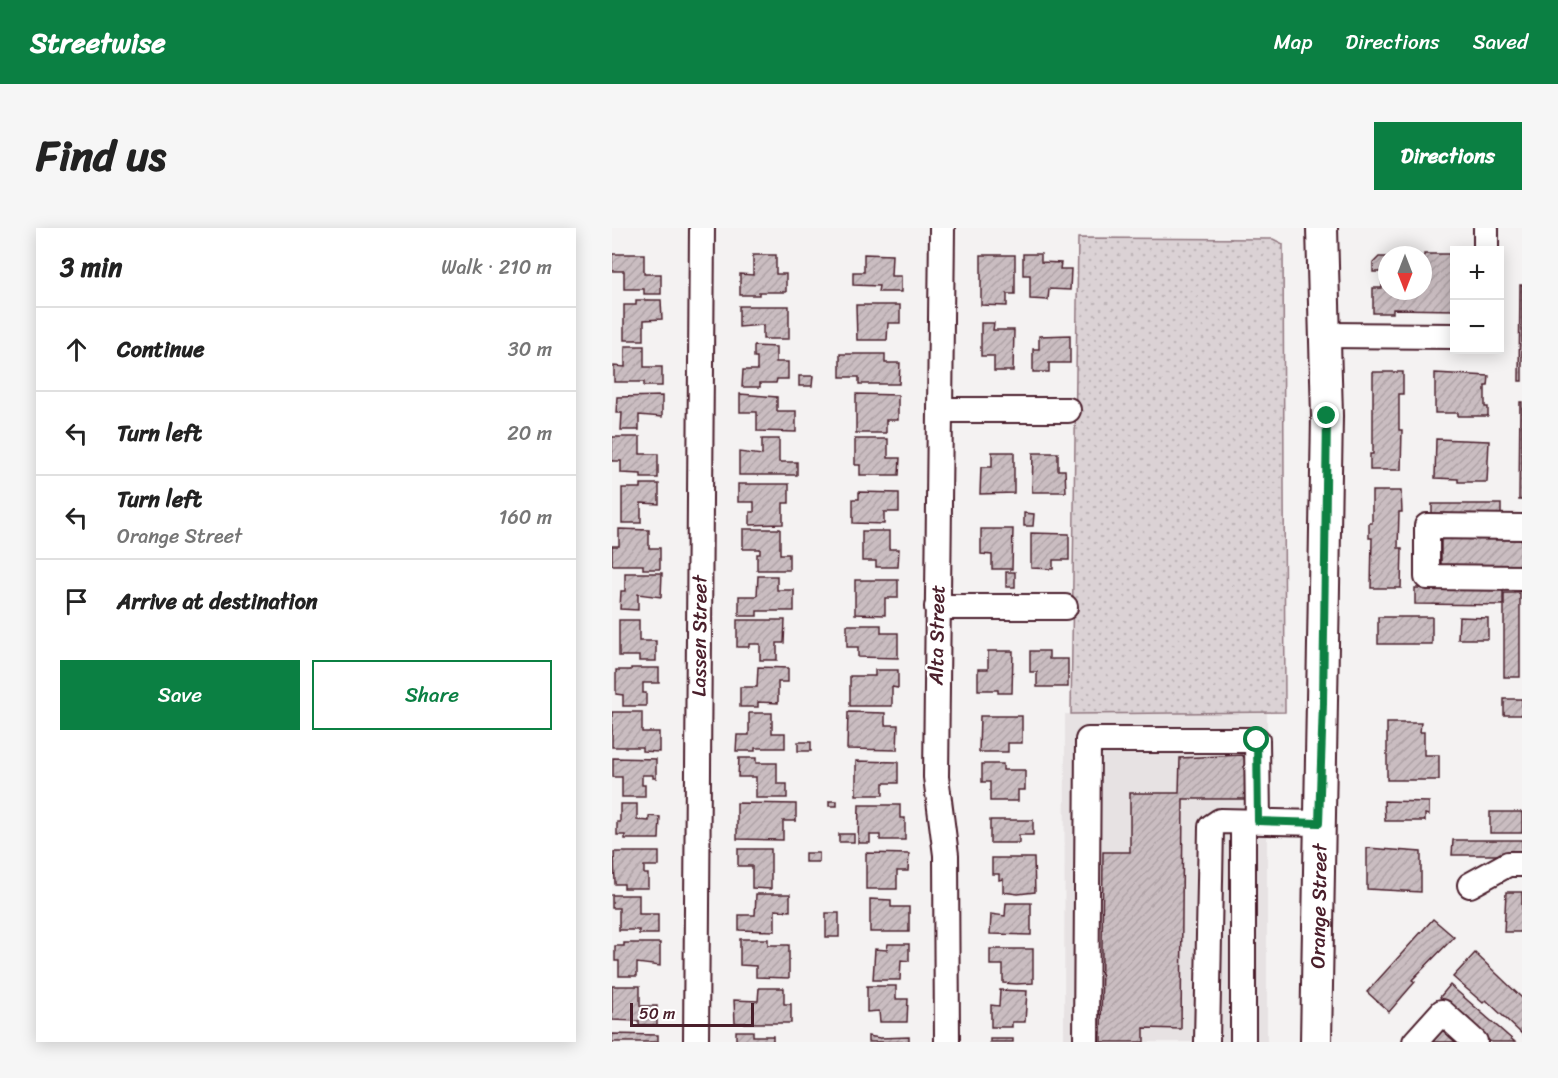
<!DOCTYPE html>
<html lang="en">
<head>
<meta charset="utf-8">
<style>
  :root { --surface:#fff; --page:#f6f6f6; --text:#222; --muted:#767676; --line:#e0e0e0; --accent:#0b8043 }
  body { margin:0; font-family:Sriracha,sans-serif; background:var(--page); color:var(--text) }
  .controls { position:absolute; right:18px; top:18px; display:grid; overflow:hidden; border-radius:0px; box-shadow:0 3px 15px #0003 }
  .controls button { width:54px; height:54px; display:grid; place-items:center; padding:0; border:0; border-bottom:2px solid var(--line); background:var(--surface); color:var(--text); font:30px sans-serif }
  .compass { position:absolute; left:766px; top:18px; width:54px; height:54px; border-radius:50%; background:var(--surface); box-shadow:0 3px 15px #0003; rotate:180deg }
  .scale { position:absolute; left:18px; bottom:15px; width:124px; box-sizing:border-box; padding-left:6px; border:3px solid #4a1f2b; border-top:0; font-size:16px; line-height:21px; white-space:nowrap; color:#4a1f2b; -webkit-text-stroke:4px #fff; paint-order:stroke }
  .stop { position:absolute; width:18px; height:18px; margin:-14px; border:4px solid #0b8043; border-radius:50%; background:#fff }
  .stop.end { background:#0b8043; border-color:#fff; box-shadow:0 2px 6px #0008 }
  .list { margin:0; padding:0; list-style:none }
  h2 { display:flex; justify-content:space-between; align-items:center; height:78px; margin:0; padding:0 24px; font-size:26px }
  h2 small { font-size:20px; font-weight:400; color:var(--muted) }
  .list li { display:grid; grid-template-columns:39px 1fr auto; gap:18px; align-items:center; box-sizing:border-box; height:84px; padding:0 24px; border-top:2px solid var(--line) }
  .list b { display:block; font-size:22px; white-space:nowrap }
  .list p { margin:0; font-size:20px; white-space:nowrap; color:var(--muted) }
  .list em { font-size:20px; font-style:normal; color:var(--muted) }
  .actions { display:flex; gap:12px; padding:18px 24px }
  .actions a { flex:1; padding:14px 0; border:2px solid var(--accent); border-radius:0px; text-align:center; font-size:21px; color:var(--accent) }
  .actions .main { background:var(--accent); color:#fff }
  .icon { flex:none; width:33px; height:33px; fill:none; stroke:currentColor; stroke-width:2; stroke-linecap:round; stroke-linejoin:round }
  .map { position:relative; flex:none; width:910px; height:814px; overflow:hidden; border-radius:0px }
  header { display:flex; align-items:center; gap:36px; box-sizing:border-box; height:84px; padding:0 30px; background:var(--accent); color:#fff }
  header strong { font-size:28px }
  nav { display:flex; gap:33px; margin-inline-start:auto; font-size:21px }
  .intro { display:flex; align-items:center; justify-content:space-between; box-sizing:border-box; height:144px; padding:0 36px }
  h1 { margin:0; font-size:42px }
  .button { padding:15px 27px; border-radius:0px; background:var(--accent); color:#fff; font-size:21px; font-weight:700 }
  main { display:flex; gap:36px; padding:0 36px }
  aside { flex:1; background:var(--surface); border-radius:0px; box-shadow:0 3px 15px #0003 }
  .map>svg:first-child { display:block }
  .built { fill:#e7e2e3 }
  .grass { fill:url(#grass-dots); stroke:#927880; stroke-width:1.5 }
  .building { fill:url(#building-hatch); stroke:#4a1f2b; stroke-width:1.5 }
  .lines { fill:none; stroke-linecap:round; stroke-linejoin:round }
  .minor-casing { stroke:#4a1f2b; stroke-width:28 }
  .major-casing { stroke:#4a1f2b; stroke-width:34 }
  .minor { stroke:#fff; stroke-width:24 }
  .major { stroke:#fff; stroke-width:30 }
  .route { stroke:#0b8043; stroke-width:8 }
  .labels { text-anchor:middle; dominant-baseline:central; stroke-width:5; stroke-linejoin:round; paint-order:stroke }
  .street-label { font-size:20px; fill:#4a1f2b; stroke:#fff }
</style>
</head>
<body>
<header>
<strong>Streetwise</strong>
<nav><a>Map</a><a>Directions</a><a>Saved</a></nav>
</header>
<div class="intro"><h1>Find us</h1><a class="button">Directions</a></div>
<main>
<aside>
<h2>3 min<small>Walk · 210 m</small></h2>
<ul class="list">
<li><svg class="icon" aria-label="ahead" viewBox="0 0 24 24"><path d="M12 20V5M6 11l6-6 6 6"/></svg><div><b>Continue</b></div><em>30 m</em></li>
<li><svg class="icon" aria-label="left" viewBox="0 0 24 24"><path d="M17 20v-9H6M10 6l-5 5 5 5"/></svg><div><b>Turn left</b></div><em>20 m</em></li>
<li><svg class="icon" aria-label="left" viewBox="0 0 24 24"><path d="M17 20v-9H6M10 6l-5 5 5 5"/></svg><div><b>Turn left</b><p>Orange Street</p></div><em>160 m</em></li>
<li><svg class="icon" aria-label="arrive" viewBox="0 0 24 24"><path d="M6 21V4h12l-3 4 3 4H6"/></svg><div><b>Arrive at destination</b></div></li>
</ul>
<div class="actions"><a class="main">Save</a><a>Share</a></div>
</aside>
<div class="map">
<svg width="910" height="814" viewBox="0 0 910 814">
  <defs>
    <pattern id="grass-dots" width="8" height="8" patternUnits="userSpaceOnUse" patternTransform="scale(1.5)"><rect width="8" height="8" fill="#dbd2d5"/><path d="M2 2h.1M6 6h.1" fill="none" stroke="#bdb4b7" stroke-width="1.8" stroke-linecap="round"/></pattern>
    <pattern id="building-hatch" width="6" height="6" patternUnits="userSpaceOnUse" patternTransform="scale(1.5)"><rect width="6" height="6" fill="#cabdc1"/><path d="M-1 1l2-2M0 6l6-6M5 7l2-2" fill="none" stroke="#afa2a6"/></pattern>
  </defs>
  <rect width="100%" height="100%" fill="#f4f2f2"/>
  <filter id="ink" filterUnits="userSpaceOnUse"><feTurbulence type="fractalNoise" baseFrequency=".0167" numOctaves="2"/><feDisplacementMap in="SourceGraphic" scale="12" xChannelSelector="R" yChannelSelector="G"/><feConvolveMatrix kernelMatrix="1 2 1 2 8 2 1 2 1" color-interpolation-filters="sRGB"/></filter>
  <g filter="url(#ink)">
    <path class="built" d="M655 484V814H452L453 486Z"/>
    <path class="grass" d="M466 10 661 11 671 16 673 484 459 486Z"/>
    <g class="building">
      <path d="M0 26H32V46H49V66H32V61H12V43H0Z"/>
      <path d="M252 26 280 27 279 48H289V64H266L267 58 241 57V44H252Z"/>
      <path d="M411 26H429V34L449 35 448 41H459L458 62 437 61 436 72 418 71V47H411Z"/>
      <path d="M812 26H840L839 43H843V82L781 81V85H761V60H770V44H761V35L767 29H775V63H811Z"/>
      <path d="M141 27H164V46H174V64H147V67H128V46L141 47Z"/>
      <path d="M369 27H403V66H395V78L369 77Z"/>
      <path d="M908 57H910V153H907Z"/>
      <path d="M24 72H49L50 91 32 92V112H12V77H24Z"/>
      <path d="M244 77H288V95H276L275 112H245Z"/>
      <path d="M127 78H177V111H151V97L127 99Z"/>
      <path d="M369 95H382L381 102H402L401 143H382V128H369Z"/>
      <path d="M458 107V135H437V144H421V121H427V108Z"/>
      <path d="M13 118H32V139H50V158H32V154H2V138L13 139Z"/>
      <path d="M142 118 164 119V134H176V151H165L164 155H148V159H130L131 142H145V129H142Z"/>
      <path d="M228 126H273V135H288L287 156H247V149H228Z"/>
      <path d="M761 144H791V166H787V202H790L789 242H758V226H761Z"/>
      <path d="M823 145 877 148 876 158H873V179H876V188H846V185H823Z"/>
      <path d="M187 148H201L200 158H187Z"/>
      <path d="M128 166 165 169V183H184V204L145 203V184H128Z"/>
      <path d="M244 166 286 167V192H274V205H244Z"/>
      <path d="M50 168V189L27 187V202H9L10 185H4L5 169Z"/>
      <path d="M908 174H910V272H907Z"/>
      <path d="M0 209H28V226H46V250H29V246L9 245V233H0Z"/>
      <path d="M150 211H167V234H185V247H127V224L150 227Z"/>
      <path d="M243 211H276V230H288L287 247H248V237H243Z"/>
      <path d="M824 211 877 213 875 254H846V251L823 250Z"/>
      <path d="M380 224H402V265L368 266 369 239H380Z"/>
      <path d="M421 225H446V242H453L454 264H420Z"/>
      <path d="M29 256H47V276L29 275V295H10V260H29Z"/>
      <path d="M126 256H177V275H171V296L138 297V284H142V274H126Z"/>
      <path d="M760 263H789L790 284H787L786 320H790L789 360H759L760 310H757V295H760Z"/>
      <path d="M247 264 287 265V284H272V296L241 295V271H247Z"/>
      <rect x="820" y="276" width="69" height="14"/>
      <path d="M412 285 422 286 421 298H412Z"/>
      <path d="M7 301 37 302V320H48V341H31V337H0V318H7Z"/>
      <path d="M131 301H168V326H177V342H145V326H148V321H131Z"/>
      <path d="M369 301H401L400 341H380V327L369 326Z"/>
      <path d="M250 303H277V321H287L286 339H264V333H250Z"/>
      <path d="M419 305 457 306V332H441V341L419 340Z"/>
      <path d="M829 310H910V341L829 340Z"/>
      <rect x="394" y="344" width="9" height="15"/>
      <path d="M13 345H50L49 369 26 366V382L8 381 9 363H13Z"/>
      <path d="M146 348H165V362H182V383H145V388H127V368H145Z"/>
      <path d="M243 352H286V370H273V387L243 386Z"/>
      <path d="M803 360H891V377L803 376Z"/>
      <rect x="892" y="365" width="16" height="84"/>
      <rect x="766" y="389" width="54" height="27"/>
      <path d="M847 389 876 390V411H846Z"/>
      <path d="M7 392H27V413H44V433H27V428H7Z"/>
      <path d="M125 392H173L172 415H165V432H148V416H137V419H125Z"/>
      <path d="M235 397H269V405H286V430L246 429V419H235Z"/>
      <path d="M376 423H401L400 465H386V462H366V441H376Z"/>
      <path d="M418 423H437V431H456V459H425V444H418Z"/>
      <path d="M146 439 176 440V454H166V475L146 474V479H128V459H145Z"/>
      <path d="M19 440H47V455H31V465H34V478H11V467L4 466V442H19Z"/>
      <path d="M263 442H286V460L280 459V478H238V448H263Z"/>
      <rect x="892" y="471" width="18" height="16"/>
      <path d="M0 484H30V504H47V524L30 523V519H0Z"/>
      <path d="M236 484 273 485V497H286L285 522 235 521Z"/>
      <path d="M137 485H160V505H173V520H143V523H124L125 507H137Z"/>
      <path d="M368 488H410V515H396V524H367Z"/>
      <path d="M775 495H809L808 504H812V527H827V552H775Z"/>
      <rect x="186" y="514" width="13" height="9"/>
      <path d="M630 527 640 538 639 571H571L569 801 532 800V814H489L491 624H518V565H567L568 530Z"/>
      <path d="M1 530 44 531V550H41V547H30V557H33V569H10V549H1Z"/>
      <path d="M127 530H144V535H165V556H175V570H144V549H126Z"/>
      <path d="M244 533 286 534V555H271V567H244Z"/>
      <path d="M370 536H391V542H413V562H406V573H378V554H370Z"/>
      <rect x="217" y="573" width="8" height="5"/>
      <path d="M772 573 817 574V587L813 586V593H773Z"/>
      <path d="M125 575 184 576V593H171V612L125 611Z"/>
      <path d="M8 576H25V592L37 593V588L48 589 47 611H13V607H5V594H8Z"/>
      <path d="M247 577H288V590H293V612H268V607H258V615H246Z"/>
      <rect x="878" y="584" width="32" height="21"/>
      <path d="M378 592H421V607H407V615H378Z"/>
      <rect x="227" y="606" width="15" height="8"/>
      <path d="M841 612H910V627H840Z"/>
      <path d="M755 620 809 624V664L755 661Z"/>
      <path d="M126 621H159V661L140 660V638H126Z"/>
      <path d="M2 624H47V638H32V646H36V660H12V656H3Z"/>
      <rect x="193" y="625" width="14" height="9"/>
      <path d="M254 625 297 626 296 643H285V661H254Z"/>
      <path d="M380 630H422L423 664 406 666 391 664V651L387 652V646H380Z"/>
      <path d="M894 664H910V704H892Z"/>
      <path d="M144 666H178V683L163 682V703L127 702V687H143Z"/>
      <path d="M0 667H27V686H46V706H27V702H7V680H0Z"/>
      <path d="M258 671 279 672V679H297V704H258Z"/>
      <path d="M394 675H419V707L378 706 379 686 393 688Z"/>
      <rect x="214" y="685" width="13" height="24"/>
      <path d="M821 691 842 709 800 752 803 754 777 784 755 764Z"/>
      <path d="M128 711H156V717H177V750L144 749V738L128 737Z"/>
      <path d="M12 715H48V738L25 735V748H7V733H3V718H12Z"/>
      <path d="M276 716H297V733L289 732 288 752H261L263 721 275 722Z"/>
      <path d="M378 721H421V755L405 756 391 755V737H378Z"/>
      <path d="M863 725 910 770V806L874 772 871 775 841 749Z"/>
      <path d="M838 757 903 814H879L828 769Z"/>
      <path d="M0 758H28V778H45V797H27V793L0 792Z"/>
      <path d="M255 758H284V771H296L295 794H268L267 783 255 784Z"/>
      <path d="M147 760H172V776H179V795H123L122 772 146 773Z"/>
      <path d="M388 762 415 763 413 794H400V799H379V777L387 778Z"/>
      <path d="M830 799 847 814H816Z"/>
      <path d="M124 803H141V808H161V814H124Z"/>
      <path d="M0 806 46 807V814H0Z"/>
      <path d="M256 808 268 810 297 809V814H256Z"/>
      <rect x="378" y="811" width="23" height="3"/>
    </g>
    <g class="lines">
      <g class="minor-casing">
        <g id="minor">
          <path d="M330 0 324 549 334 627 335 814"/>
          <path d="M874 0V22"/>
          <path d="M712 107 843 108"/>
          <path d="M329 182H456"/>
          <path d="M910 299 815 298V349L910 350"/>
          <path d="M325 379H453"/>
          <path d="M858 657 896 636H910"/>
          <path id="s1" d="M84 814 90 0"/>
          <path d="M474 814 476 512H645L646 593"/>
          <path d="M595 814 599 599 608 593 707 595"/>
          <path d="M631 814V594"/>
          <path d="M803 814 830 784 863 814"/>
        </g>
      </g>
      <g class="major-casing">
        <g id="major">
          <path id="s2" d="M704 814 715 188 710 0"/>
        </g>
      </g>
      <use href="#minor" class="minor"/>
      <use href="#major" class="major"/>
    </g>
  </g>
  <g class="lines" filter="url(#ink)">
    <path class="route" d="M645 512 646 593 707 595 711 475 715 188"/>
  </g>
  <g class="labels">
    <g class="street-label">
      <text stroke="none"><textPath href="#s1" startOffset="406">Lassen Street</textPath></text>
      <text transform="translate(325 407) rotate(-89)">Alta Street</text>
      <text stroke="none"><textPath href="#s2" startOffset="136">Orange Street</textPath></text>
    </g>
  </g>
</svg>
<div class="controls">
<button>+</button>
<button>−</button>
</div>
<svg class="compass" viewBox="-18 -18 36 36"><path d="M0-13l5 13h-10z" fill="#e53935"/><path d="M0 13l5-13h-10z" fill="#767676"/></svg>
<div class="scale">50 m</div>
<div class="stop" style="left:645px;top:512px"></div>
<div class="stop end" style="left:715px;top:188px"></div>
</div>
</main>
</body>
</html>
